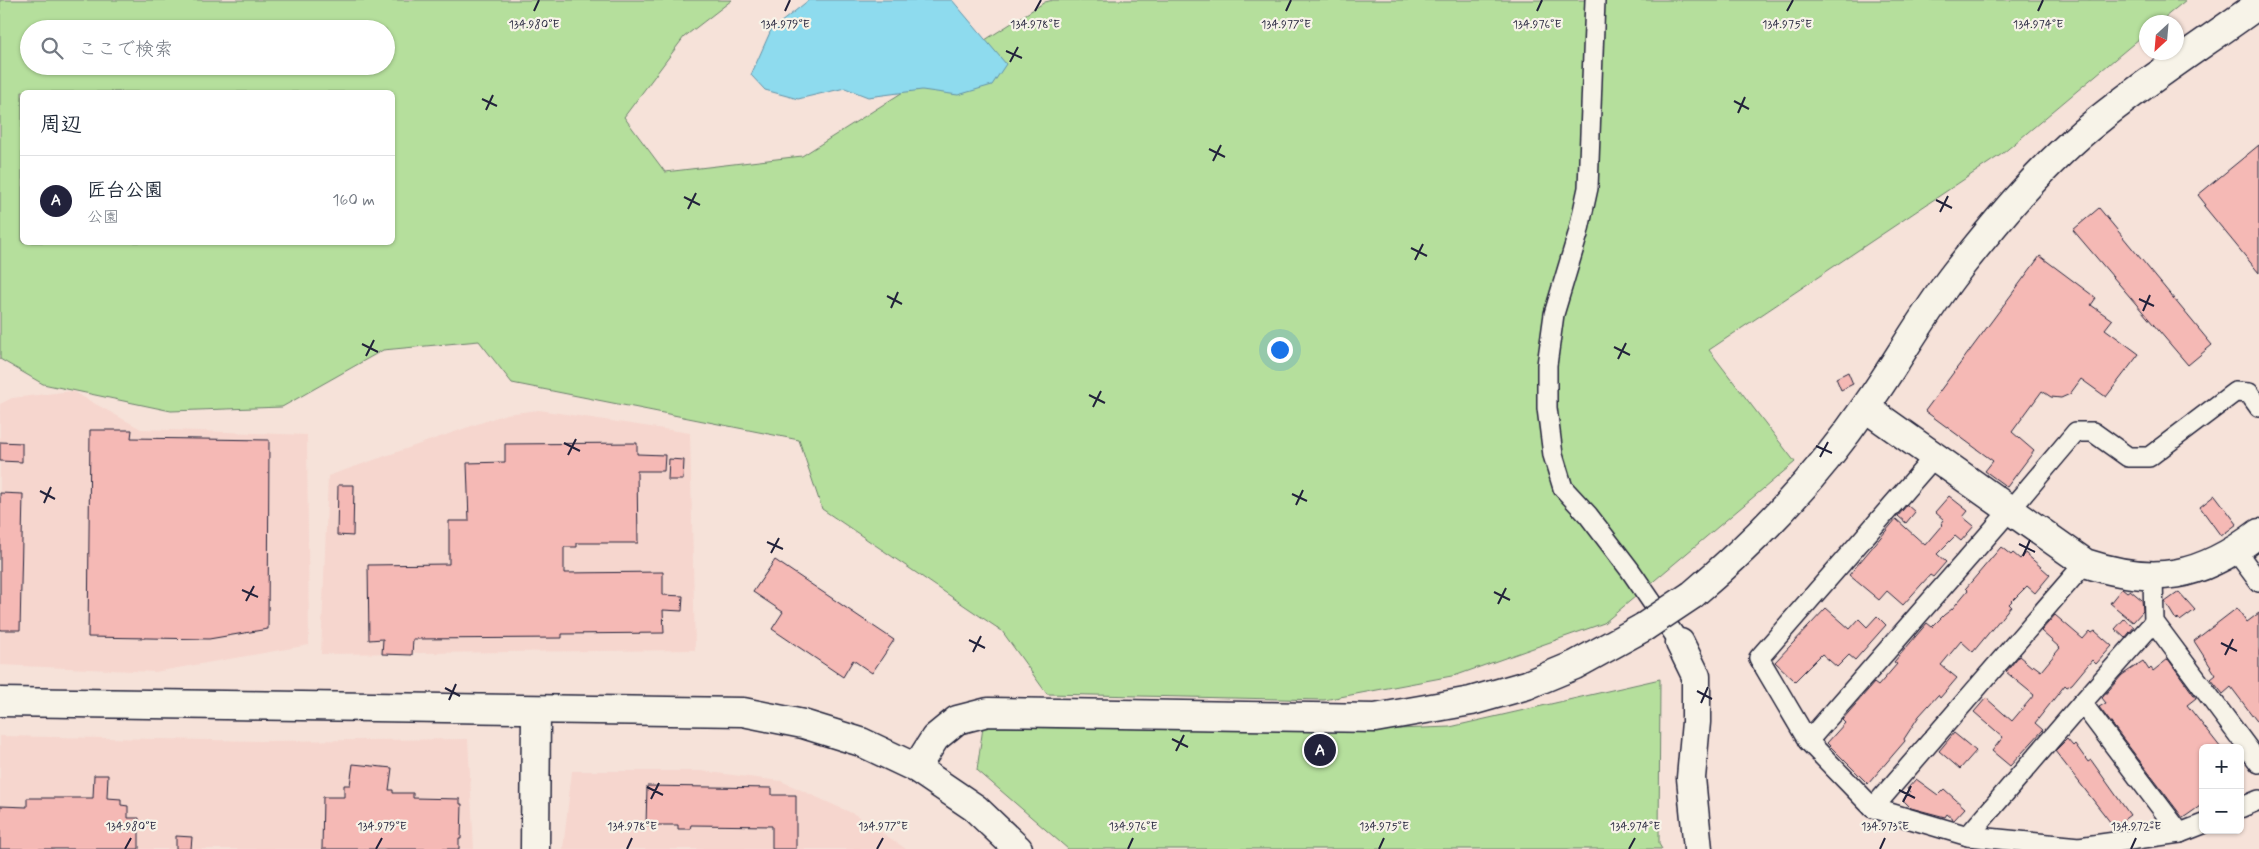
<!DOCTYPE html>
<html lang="ja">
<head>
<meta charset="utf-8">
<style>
  :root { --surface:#fff; --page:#f2f2f3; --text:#1f2937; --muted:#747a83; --line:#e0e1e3; --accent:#22223b }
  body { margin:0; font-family:Mynerve,"Klee One",sans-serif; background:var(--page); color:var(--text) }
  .controls { position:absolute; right:15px; bottom:15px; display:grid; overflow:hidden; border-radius:8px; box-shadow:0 1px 4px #0004 }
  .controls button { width:45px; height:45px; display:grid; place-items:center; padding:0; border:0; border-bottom:1px solid var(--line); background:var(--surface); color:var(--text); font:25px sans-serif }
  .compass { position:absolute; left:2139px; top:15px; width:45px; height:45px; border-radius:50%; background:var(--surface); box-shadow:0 1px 4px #0004; rotate:206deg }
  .you { position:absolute; left:1279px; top:349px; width:18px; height:18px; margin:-12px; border:4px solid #fff; border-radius:50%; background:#1a73e8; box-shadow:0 0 0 8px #1a73e833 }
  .badge { display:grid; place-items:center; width:32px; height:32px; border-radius:50%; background:var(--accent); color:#fff; font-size:16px; font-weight:700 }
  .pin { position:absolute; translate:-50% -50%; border:2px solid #fff; box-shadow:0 1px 5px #0006 }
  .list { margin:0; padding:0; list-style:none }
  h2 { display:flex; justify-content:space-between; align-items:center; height:65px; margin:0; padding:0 20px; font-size:21px }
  h2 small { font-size:16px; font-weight:400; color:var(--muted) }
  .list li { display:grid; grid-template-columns:32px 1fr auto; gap:15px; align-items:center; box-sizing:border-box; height:90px; padding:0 20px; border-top:1px solid var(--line) }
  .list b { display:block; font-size:19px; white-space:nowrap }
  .list p { margin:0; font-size:16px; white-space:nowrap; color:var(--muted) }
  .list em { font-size:16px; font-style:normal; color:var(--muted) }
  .icon { flex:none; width:28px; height:28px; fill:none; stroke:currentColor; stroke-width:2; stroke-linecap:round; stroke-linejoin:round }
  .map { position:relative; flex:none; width:2259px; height:849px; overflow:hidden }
  .search { position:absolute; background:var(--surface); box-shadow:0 1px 4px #0004; left:20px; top:20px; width:375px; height:55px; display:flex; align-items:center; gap:12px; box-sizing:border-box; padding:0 18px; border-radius:28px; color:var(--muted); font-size:19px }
  .panel { position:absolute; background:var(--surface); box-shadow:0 1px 4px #0004; left:20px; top:90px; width:375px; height:155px; border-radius:8px }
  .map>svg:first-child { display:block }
  .built { fill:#f6d6ce }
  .green { fill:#b5df9c; stroke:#6c806c; fill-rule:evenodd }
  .water { fill:#8edbee; stroke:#6391a6 }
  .building { fill:#f5b9b5; stroke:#22223b }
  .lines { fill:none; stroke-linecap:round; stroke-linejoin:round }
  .street-casing { stroke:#22223b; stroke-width:22 }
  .secondary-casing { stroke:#22223b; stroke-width:31 }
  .street { stroke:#f7f3e8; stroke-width:19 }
  .secondary { stroke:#f7f3e8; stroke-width:28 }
  .secondary-bridge-casing { stroke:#22223b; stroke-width:31; stroke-linecap:butt }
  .secondary-bridge { stroke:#f7f3e8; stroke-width:28 }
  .ticks { fill:none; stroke:#22223b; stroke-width:2 }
  .ticks-label { font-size:12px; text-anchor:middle; fill:#22223b; stroke:#f7f3e8; stroke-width:4.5; stroke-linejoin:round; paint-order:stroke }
</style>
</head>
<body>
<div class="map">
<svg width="2259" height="849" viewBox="0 0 2259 849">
  <rect width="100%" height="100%" fill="#f6e2d9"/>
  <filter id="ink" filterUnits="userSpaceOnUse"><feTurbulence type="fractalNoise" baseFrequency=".02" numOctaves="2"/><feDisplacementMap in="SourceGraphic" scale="10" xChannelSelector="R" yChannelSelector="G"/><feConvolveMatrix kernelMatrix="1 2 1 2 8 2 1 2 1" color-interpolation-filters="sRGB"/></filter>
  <g filter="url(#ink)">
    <g class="built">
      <path d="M72 391 141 429 307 435 309 645 155 672 0 665V404L12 398Z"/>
      <path d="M539 410 690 433 695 650 321 654 328 476 506 414Z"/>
      <path d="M0 736 263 741 468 739 474 849H0Z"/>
      <path d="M572 771H701L781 781 856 815 906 849H563Z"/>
    </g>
    <g class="green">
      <path d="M0 0H732L684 37 624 117 665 172 802 156 1045 2 1053 0H2186L2159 22H2146V33L2002 154 1709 350 1795 462 1604 623 1457 675 1324 700 1047 694 1002 631 822 509 799 440 512 383 479 341 383 350 282 407 171 411 43 384 0 359ZM29 29H386V66H29ZM22 92H392V242H22Z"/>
      <path d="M1660 679 1659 844 1662 849H1068L977 770 983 727 1344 731 1450 727Z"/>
    </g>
    <path class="water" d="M809 0H952L1006 64 992 85 958 95 922 90 868 97 845 88 798 99 765 90 751 75 771 30Z"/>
    <g class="building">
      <path d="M2259 145V273L2204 206 2206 205 2198 195Z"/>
      <path d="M2099 208 2212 345 2188 365 2073 230Z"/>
      <path d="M2040 256 2096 298 2091 305 2112 320 2105 329 2139 354 2106 397 2081 379 2070 394 2061 398 2051 397 2042 391 2012 432 2034 451 2007 487 1985 471 1993 461 1925 411Z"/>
      <path d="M1848 372 1853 384 1841 390 1836 378Z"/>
      <path d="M90 430H132L131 438 269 440 268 629 209 639 88 637Z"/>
      <path d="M0 442 22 443V462L0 461Z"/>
      <path d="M637 443V454L665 455 664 471H637L638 543H577V547H564V573L663 572V595L683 596 682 611 663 610 664 633 562 634V638L413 639 412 655 382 654 383 639 369 640 368 565 449 564V521H469L467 463 505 462V444Z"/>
      <path d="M669 459 684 460 683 480H668Z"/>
      <path d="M338 485H354L353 536 337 535Z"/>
      <path d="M0 493 23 494 20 630H0Z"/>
      <path d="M2215 495 2237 524 2221 536 2200 507Z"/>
      <path d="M1949 496 1968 511 1963 517 1974 526 1961 541 1955 536 1937 554 1946 562 1933 577 1930 575 1903 605 1887 591 1879 600 1849 575 1896 519 1925 545 1942 525 1941 524 1944 520 1935 512Z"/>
      <path d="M1907 505 1915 512 1906 523 1898 516Z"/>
      <path d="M2001 547 2011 555 2013 553 2020 559 2025 553 2050 575 2035 593 2027 586 2009 604 2011 606 1973 652 1961 641 1941 665 1957 678 1940 698 1938 695 1919 716 1904 739 1905 741 1868 784 1827 743 1845 723 1842 720 1874 683 1878 686 1897 664 1894 662 1927 623 1932 627 1944 615 1952 609 1968 590 1966 588Z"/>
      <path d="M775 560 894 640 872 673 853 660 843 677 772 629 783 612 753 592Z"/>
      <path d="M2122 588 2127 592 2130 590 2142 600 2143 611 2133 622 2110 603Z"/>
      <path d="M2179 592 2195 610 2180 621 2178 618 2176 620 2165 602Z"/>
      <path d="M1826 608 1850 629 1859 619 1867 627 1877 616 1886 625 1855 660 1849 655 1837 667 1822 654 1795 681 1775 662Z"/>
      <path d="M2237 608 2247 622 2259 613V724L2231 687 2223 694 2211 679 2216 675 2194 641Z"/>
      <path d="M2055 615 2083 639 2090 631 2092 633 2095 631 2112 646 2096 664 2092 660 2072 684 2067 687 2065 685 2035 723 2043 730 2010 766 1992 751 2003 737 1974 712 1986 698 2012 721 2034 695 2006 672 2019 656 2032 667 2033 665 2041 671 2060 648 2041 631Z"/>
      <path d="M2124 619 2134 627 2125 638 2115 629Z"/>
      <path d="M2168 659 2196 698 2187 705 2221 748H2203V804L2183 818 2099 707 2106 703 2102 698 2122 675 2143 661 2149 670 2151 668 2153 671Z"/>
      <path d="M1954 733 1976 751 1960 769 1939 751Z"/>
      <path d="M2067 739 2073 746 2075 744 2088 762 2091 760 2130 815 2114 827 2055 751Z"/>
      <path d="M353 764 392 768 389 790H393V793H413V798L460 799V804H462L461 839H459V849H322L323 797H344V785H350Z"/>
      <path d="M94 775H108L107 798 121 799V805L128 806V818H139V849H0V806L27 807V798H93Z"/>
      <path d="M1916 779 1938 795 1944 789 1965 808 1954 820 1947 814 1945 817 1911 808 1903 800 1910 792 1907 789Z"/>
      <path d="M647 786 772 788V795H796V849H772V826L691 825 690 829H678V825H646Z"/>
      <path d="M176 836 192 837 191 849H176Z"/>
    </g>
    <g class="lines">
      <g class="street-casing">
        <g id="street">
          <path d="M1595 0 1588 188 1578 234 1554 314 1547 365V408L1553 455 1563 488 1588 515 1630 570 1680 643"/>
          <path d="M1935 456 1759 658 1808 741 1873 808 1968 836 2079 847 2180 833 2203 824"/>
          <path d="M2236 551 2259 582"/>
          <path d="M2153 577 2154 622 2259 763"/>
          <path d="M2154 622 2082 703 2180 833"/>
          <path d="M1808 741 2010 510 2076 432H2093L2128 457H2149L2235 392 2249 393 2259 407"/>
          <path d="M1873 808 2085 563"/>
          <path d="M2240 808 2259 800"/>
          <path d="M1968 836 2082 703"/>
        </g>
      </g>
      <g class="secondary-casing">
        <g id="secondary">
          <path d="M1866 408 2085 563C2155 586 2200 578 2259 533"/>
          <path d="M1692 595C1757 540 1818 476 1866 406 1897 363 1923 314 1956 272 1998 219 2044 163 2097 121 2149 79 2205 43 2259 4"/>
          <path d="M1680 643 1696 676V722L1691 778 1698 849"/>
          <path d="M0 702 743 712 803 724 861 742 916 768 975 808 1018 849"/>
          <path d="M916 768 935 738 957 720 988 712 1375 718 1471 701 1527 685 1575 665 1644 627"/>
          <path d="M535 849 536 710"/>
        </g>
      </g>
      <use href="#street" class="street"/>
      <use href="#secondary" class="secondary"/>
      <g class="secondary-bridge-casing">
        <path id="secondary-bridge" d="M1644 627 1692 595"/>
      </g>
      <use href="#secondary-bridge" class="secondary-bridge"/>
    </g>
  </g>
  <path class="ticks" d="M534 11 539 0M785 11 790 0M1035 11 1041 0M1286 11 1291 0M1537 11 1542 0M1787 11 1793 0M2038 11 2043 0M1006 51 1022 58M1010 62 1018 47M482 99 497 106M1734 101 1749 109M486 110 493 95M1738 113 1745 97M1209 149 1225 157M1213 161 1221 145M684 197 700 205M1936 200 1952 208M688 209 696 193M1940 212 1948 196M1411 248 1427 256M1415 260 1423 244M887 296 902 304M2139 299 2154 306M891 308 898 292M2143 311 2150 295M362 344 378 352M1614 347 1630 355M366 356 374 340M1618 359 1626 343M1089 395 1105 403M1093 407 1101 391M564 443 580 451M1816 446 1832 453M568 455 576 439M1820 457 1828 442M40 491 55 499M1292 494 1307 501M44 503 51 487M1296 505 1303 490M767 542 783 549M2019 544 2035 552M771 553 779 538M2023 556 2030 540M242 590 258 597M1494 592 1510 600M246 601 254 586M1498 604 1506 588M969 640 985 648M2221 643 2237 651M973 652 981 636M2225 655 2233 639M445 688 460 696M1697 691 1712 699M449 700 456 684M1701 703 1708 687M1172 739 1188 747M1176 751 1184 735M647 787 663 795M1899 790 1915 798M651 799 659 783M1903 802 1911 786M125 849 131 838M376 849 382 838M627 849 632 838M877 849 883 838M1128 849 1133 838M1379 849 1384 838M1629 849 1635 838M1880 849 1885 838M2131 849 2136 838"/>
  <g class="ticks-label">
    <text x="534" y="28">134.980°E</text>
    <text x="785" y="28">134.979°E</text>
    <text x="1035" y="28">134.978°E</text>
    <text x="1286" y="28">134.977°E</text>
    <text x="1537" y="28">134.976°E</text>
    <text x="1787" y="28">134.975°E</text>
    <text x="2038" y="28">134.974°E</text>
    <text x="131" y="830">134.980°E</text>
    <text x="382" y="830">134.979°E</text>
    <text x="632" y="830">134.978°E</text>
    <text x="883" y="830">134.977°E</text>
    <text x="1133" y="830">134.976°E</text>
    <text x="1384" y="830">134.975°E</text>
    <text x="1635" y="830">134.974°E</text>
    <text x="1885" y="830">134.973°E</text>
    <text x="2136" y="830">134.972°E</text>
  </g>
</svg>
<div class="controls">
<button>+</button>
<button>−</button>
</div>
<svg class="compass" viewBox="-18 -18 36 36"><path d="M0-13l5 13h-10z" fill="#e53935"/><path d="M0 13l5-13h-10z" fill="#747a83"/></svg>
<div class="you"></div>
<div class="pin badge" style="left:1320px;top:750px">A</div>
<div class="search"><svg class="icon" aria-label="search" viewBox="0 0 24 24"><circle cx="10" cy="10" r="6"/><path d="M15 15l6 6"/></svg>ここで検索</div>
<section class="panel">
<h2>周辺<small></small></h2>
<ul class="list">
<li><span class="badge">A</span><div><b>匠台公園</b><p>公園</p></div><em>160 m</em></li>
</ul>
</section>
</div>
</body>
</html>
